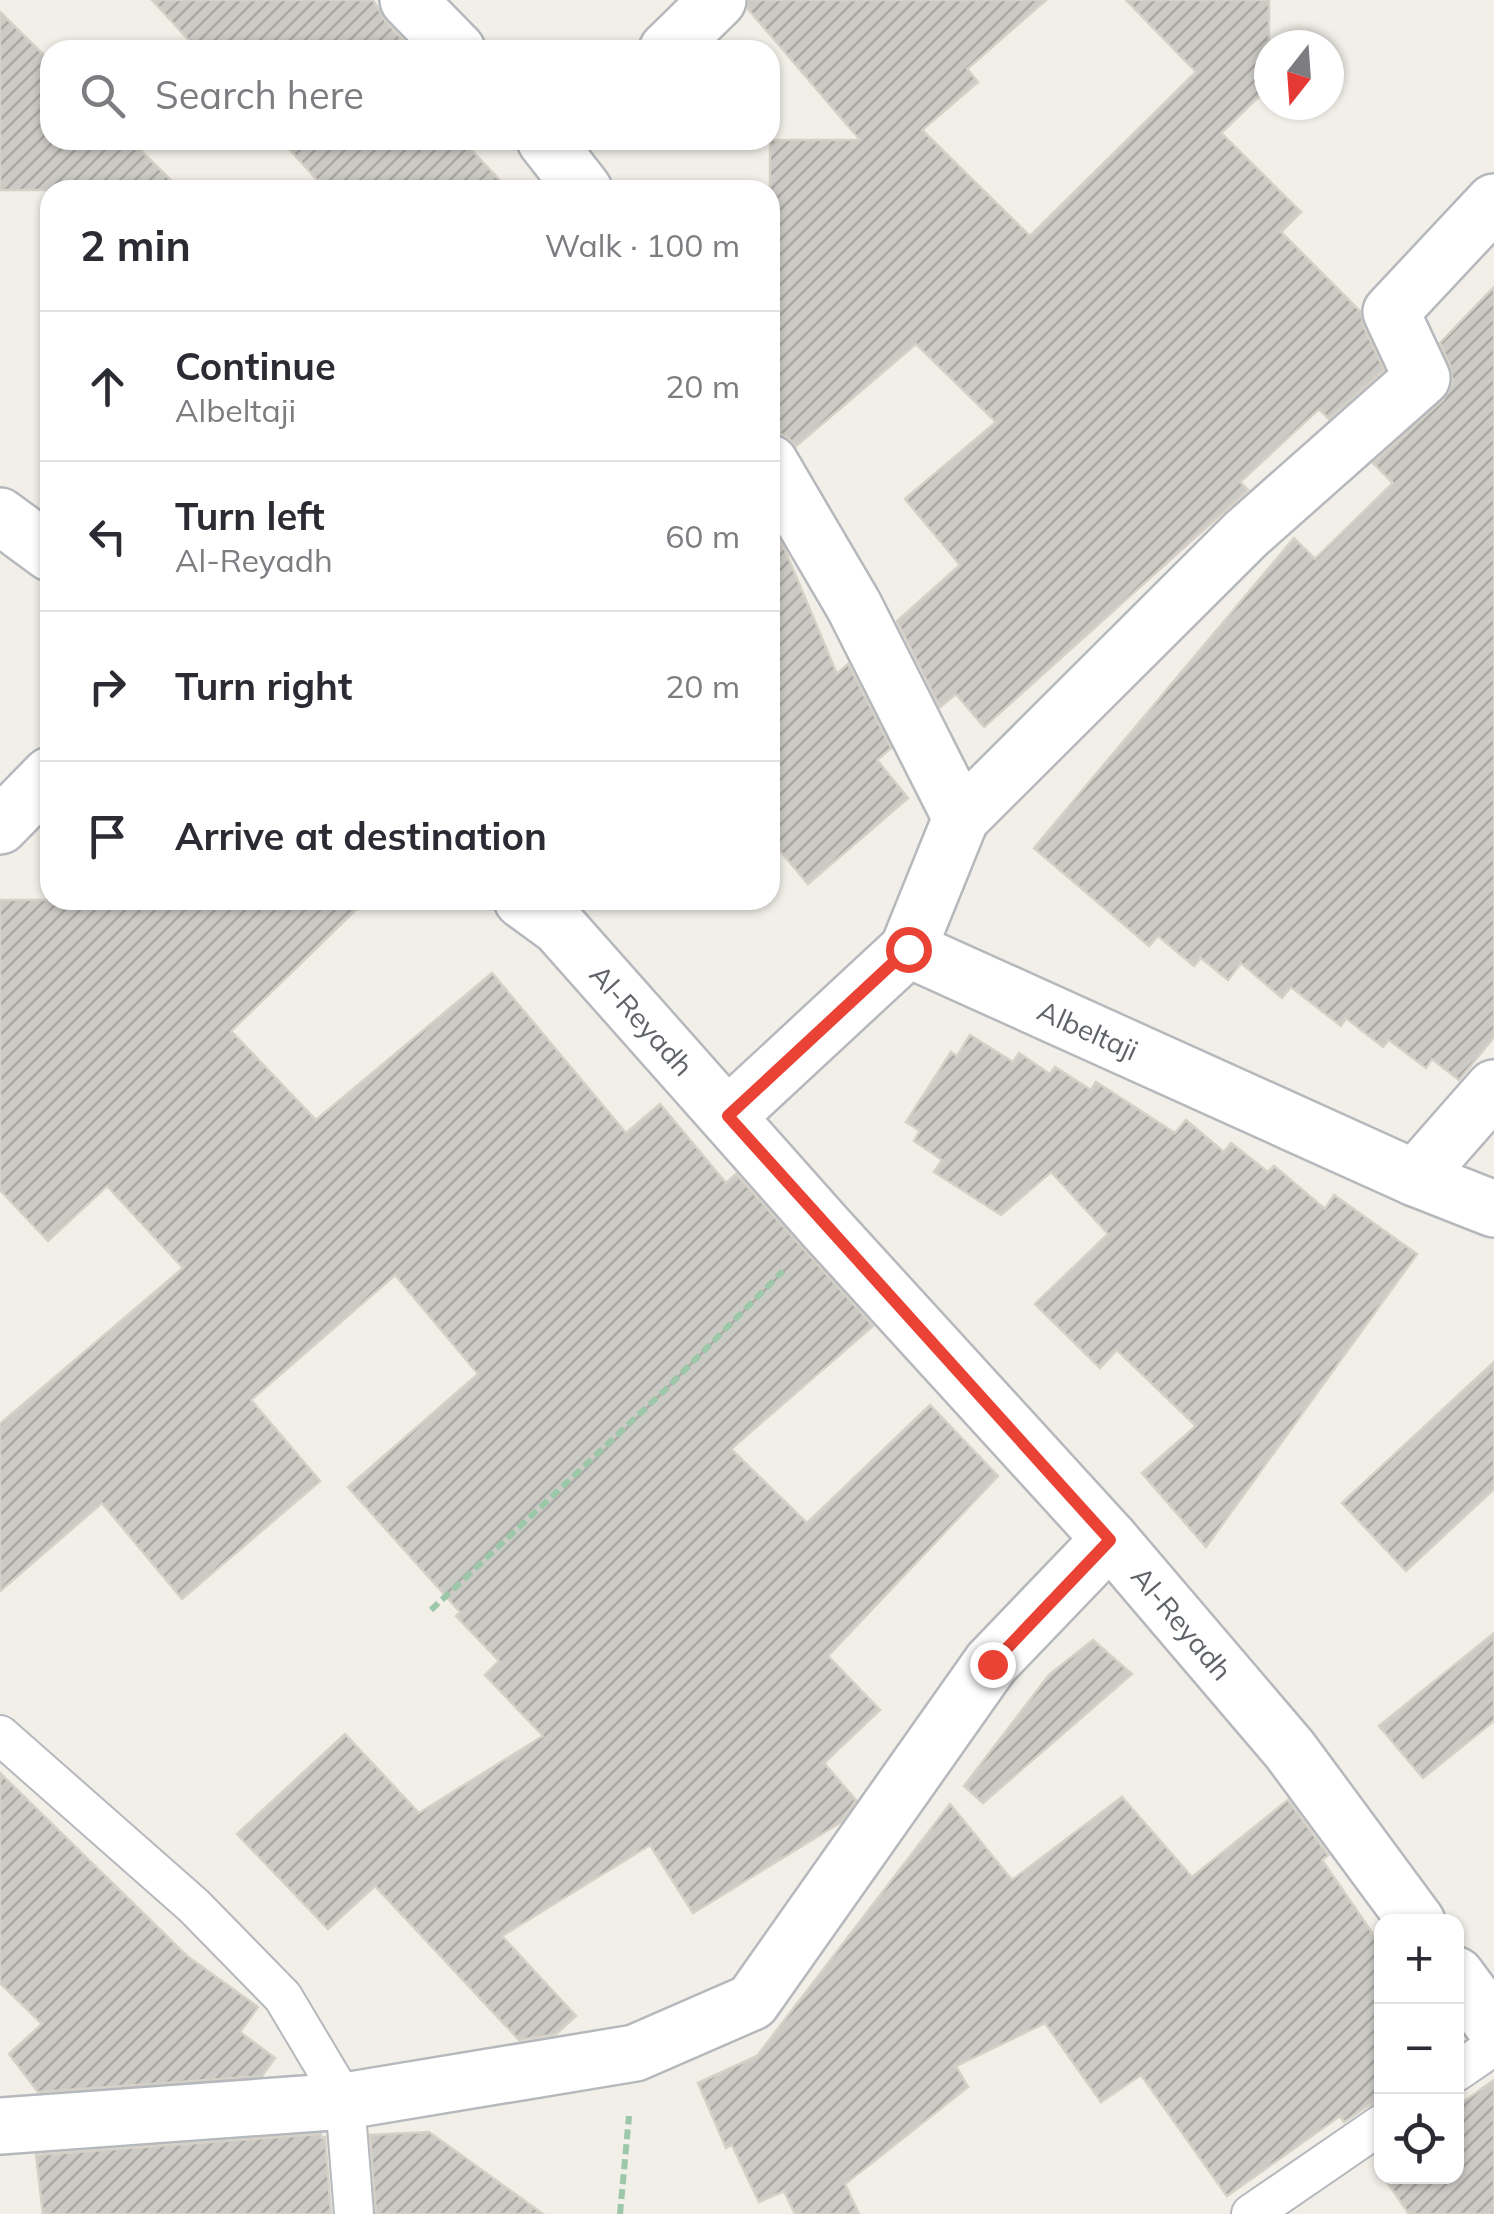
<!DOCTYPE html>
<html lang="en">
<head>
<meta charset="utf-8">
<style>
  :root { --surface:#fff; --page:#f7f7f7; --text:#2b2b33; --muted:#7c7c81; --line:#e1e1e2 }
  body { margin:0; font-family:Mulish,sans-serif; background:var(--page); color:var(--text) }
  .controls { position:absolute; right:30px; bottom:30px; display:grid; overflow:hidden; border-radius:20px; box-shadow:0 2px 8px #0004 }
  .controls button { width:90px; height:90px; display:grid; place-items:center; padding:0; border:0; border-bottom:2px solid var(--line); background:var(--surface); color:var(--text); font:50px sans-serif }
  .compass { position:absolute; left:1254px; top:30px; width:90px; height:90px; border-radius:50%; background:var(--surface); box-shadow:0 2px 8px #0004; rotate:197deg }
  .stop { position:absolute; width:30px; height:30px; margin:-22px; border:8px solid #ea4335; border-radius:50%; background:#fff }
  .stop.end { background:#ea4335; border-color:#fff; box-shadow:0 2px 10px #0008 }
  .list { margin:0; padding:0; list-style:none }
  h2 { display:flex; justify-content:space-between; align-items:center; height:130px; margin:0; padding:0 40px; font-size:42px }
  h2 small { font-size:32px; font-weight:400; color:var(--muted) }
  .list li { display:grid; grid-template-columns:65px 1fr auto; gap:30px; align-items:center; box-sizing:border-box; height:150px; padding:0 40px; border-top:2px solid var(--line) }
  .list b { display:block; font-size:38px; white-space:nowrap }
  .list p { margin:0; font-size:32px; white-space:nowrap; color:var(--muted) }
  .list em { font-size:32px; font-style:normal; color:var(--muted) }
  .icon { flex:none; width:55px; height:55px; fill:none; stroke:currentColor; stroke-width:2; stroke-linecap:round; stroke-linejoin:round }
  .map { position:relative; flex:none; width:1494px; height:2214px; overflow:hidden }
  .search { position:absolute; background:var(--surface); box-shadow:0 2px 8px #0004; left:40px; top:40px; width:740px; height:110px; display:flex; align-items:center; gap:25px; box-sizing:border-box; padding:0 35px; border-radius:30px; color:var(--muted); font-size:38px }
  .panel { position:absolute; background:var(--surface); box-shadow:0 2px 8px #0004; left:40px; top:180px; width:740px; height:730px; border-radius:30px }
  .map>svg:first-child { display:block }
  .building { fill:url(#building-hatch); stroke:#d6d1c6; stroke-width:2.5 }
  .lines { fill:none; stroke-linecap:round; stroke-linejoin:round }
  .service-casing { stroke:#b5b8bc; stroke-width:42 }
  .minor-casing { stroke:#b5b8bc; stroke-width:60 }
  .tertiary-casing { stroke:#b5b8bc; stroke-width:60 }
  .path { stroke:#9cc7a9; stroke-width:6; stroke-dasharray:10 5; stroke-linecap:butt }
  .service { stroke:#fff; stroke-width:38 }
  .minor { stroke:#fff; stroke-width:55 }
  .tertiary { stroke:#fff; stroke-width:55 }
  .route { stroke:#ea4335; stroke-width:12 }
  .labels { text-anchor:middle; dominant-baseline:central; stroke-width:8; stroke-linejoin:round; paint-order:stroke }
  .street-label { font-size:28px; fill:#5f6368; stroke:#fff }
</style>
</head>
<body>
<div class="map">
<svg width="1494" height="2214" viewBox="0 0 1494 2214">
  <defs>
    <pattern id="building-hatch" width="6" height="6" patternUnits="userSpaceOnUse" patternTransform="scale(2.5)"><rect width="6" height="6" fill="#cccac5"/><path d="M-1 1l2-2M0 6l6-6M5 7l2-2" fill="none" stroke="#a9a8a4"/></pattern>
  </defs>
  <rect width="100%" height="100%" fill="#f1efe8"/>
  <g class="building">
    <path d="M152 0H373L386 22 413 50H198Z"/>
    <path d="M748 0H1046L967 69 978 82 922 130 1030 236 1196 72 1126 0H1269V87L1221 133 1301 212 1281 232 1361 312 1363 325 1384 370 1329 419 1319 409 1240 482 1248 490 984 727 956 694 940 707 897 621 960 565 905 499 996 422 916 344 796 446 785 435 770 432V140H860L748 9Z"/>
    <path d="M0 12 50 61V140H130L181 190H0Z"/>
    <path d="M281 140H462L509 190H326Z"/>
    <path d="M1494 287V1037L1459 1080 1432 1059 1426 1068 1389 1040 1383 1047 1346 1018 1341 1026 1291 987 1282 998 1241 963 1228 980 1201 958 1194 966 1158 936 1149 946 1034 848 1294 538 1315 559 1393 483 1373 463 1443 400 1453 383 1450 365 1440 343Z"/>
    <path d="M770 525 785 550 837 674 848 664 891 748 877 760 908 798 808 884 770 839Z"/>
    <path d="M0 900H366L231 1031 316 1120 492 973 626 1133 660 1104 726 1183 736 1174 873 1326 731 1449 807 1523 930 1405 998 1476 828 1656 880 1710 824 1763 856 1800 841 1822 693 1913 650 1845 502 1936 576 2016 556 2034 519 2040 375 1886 328 1929 237 1834 345 1734 419 1813 543 1736 485 1675 499 1661 456 1616 460 1612 348 1487 478 1374 395 1275 251 1400 320 1481 182 1599 102 1503 0 1591V1424L183 1268 107 1186 48 1241 0 1190Z"/>
    <path d="M970 1035 1013 1062 1019 1053 1050 1074 1055 1067 1091 1090 1096 1082 1175 1133 1186 1120 1224 1152 1231 1143 1268 1172 1274 1166 1325 1209 1334 1195 1417 1254 1206 1547 1142 1473 1196 1426 1117 1350 1100 1368 1035 1304 1108 1234 1051 1172 1001 1215 934 1172 942 1160 914 1141 920 1131 906 1122 951 1052 957 1056Z"/>
    <path d="M1494 1362V1489L1406 1571 1342 1503Z"/>
    <path d="M1494 1633V1721L1423 1778 1379 1726Z"/>
    <path d="M1093 1640 1132 1674 983 1803 964 1786 1049 1675Z"/>
    <path d="M0 1773 187 1956 258 2007 240 2032 275 2058 262 2076 38 2092 9 2054 42 2024 0 1983Z"/>
    <path d="M1122 1797 1192 1877 1288 1800 1328 1855 1322 1860 1382 1947V2102L1369 2105 1344 2122 1340 2116 1227 2196 1141 2075 1101 2102 1045 2023 956 2066 968 2087 845 2184 859 2214H795L784 2191 759 2202 732 2145 726 2148 698 2083 757 2056 950 1804 1012 1880Z"/>
    <path d="M1494 2080V2214H1409L1383 2176H1456V2107Z"/>
    <path d="M429 2132 543 2214H376L370 2135Z"/>
    <path d="M321 2134V2138L325 2137 331 2214H43L36 2155Z"/>
  </g>
  <g class="lines">
    <g class="service-casing">
      <g id="service">
        <path d="M0 1735 194 1906 283 1997 345 2101 354 2214"/>
        <path d="M1456 2072 1494 2046"/>
        <path d="M1251 2214 1382 2124"/>
      </g>
    </g>
    <g class="minor-casing">
      <g id="minor">
        <path d="M408 0 457 50"/>
        <path d="M667 50 718 0"/>
        <path d="M545 140 584 190"/>
        <path d="M770 463 854 606 961 818 908 949"/>
        <path d="M961 818 1246 534 1422 378 1391 312 1494 202"/>
        <path d="M0 826 50 775"/>
        <path d="M728 1116 908 949 1415 1178 1494 1209"/>
        <path d="M1415 1178 1494 1088"/>
        <path d="M0 2126 345 2101 635 2053 752 2002 991 1663 1110 1539"/>
      </g>
    </g>
    <g class="tertiary-casing">
      <g id="tertiary">
        <path d="M0 516 50 553"/>
        <path d="M522 900 559 927 826 1228 1110 1539 1290 1750 1417 1922"/>
        <path d="M1456 1975 1494 2026"/>
      </g>
    </g>
    <g class="path">
      <path d="M431 1610 664 1391 783 1271"/>
      <path d="M620 2214 629 2116"/>
    </g>
    <use href="#service" class="service"/>
    <use href="#minor" class="minor"/>
    <use href="#tertiary" class="tertiary"/>
  </g>
  <g class="lines">
    <path class="route" d="M908 949 728 1116 1110 1540 992 1664"/>
  </g>
  <g class="labels">
    <g class="street-label">
      <text transform="translate(642 1020) rotate(48)">Al-Reyadh</text>
      <text transform="translate(1088 1030) rotate(24)">Albeltaji</text>
      <text transform="translate(1182 1623) rotate(50)">Al-Reyadh</text>
    </g>
  </g>
</svg>
<div class="controls">
<button>+</button>
<button>−</button>
<button><svg class="icon" aria-label="locate" viewBox="0 0 24 24"><circle cx="12" cy="12" r="6"/><path d="M12 2v4M12 18v4M2 12h4M18 12h4"/></svg></button>
</div>
<svg class="compass" viewBox="-18 -18 36 36"><path d="M0-13l5 13h-10z" fill="#e53935"/><path d="M0 13l5-13h-10z" fill="#7c7c81"/></svg>
<div class="stop" style="left:908px;top:949px"></div>
<div class="stop end" style="left:992px;top:1664px"></div>
<div class="search"><svg class="icon" aria-label="search" viewBox="0 0 24 24"><circle cx="10" cy="10" r="6"/><path d="M15 15l6 6"/></svg>Search here</div>
<section class="panel">
<h2>2 min<small>Walk · 100 m</small></h2>
<ul class="list">
<li><svg class="icon" aria-label="ahead" viewBox="0 0 24 24"><path d="M12 20V5M6 11l6-6 6 6"/></svg><div><b>Continue</b><p>Albeltaji</p></div><em>20 m</em></li>
<li><svg class="icon" aria-label="left" viewBox="0 0 24 24"><path d="M17 20v-9H6M10 6l-5 5 5 5"/></svg><div><b>Turn left</b><p>Al-Reyadh</p></div><em>60 m</em></li>
<li><svg class="icon" aria-label="right" viewBox="0 0 24 24"><path d="M7 20v-9h11M14 6l5 5-5 5"/></svg><div><b>Turn right</b></div><em>20 m</em></li>
<li><svg class="icon" aria-label="arrive" viewBox="0 0 24 24"><path d="M6 21V4h12l-3 4 3 4H6"/></svg><div><b>Arrive at destination</b></div></li>
</ul>
</section>
</div>
</body>
</html>
